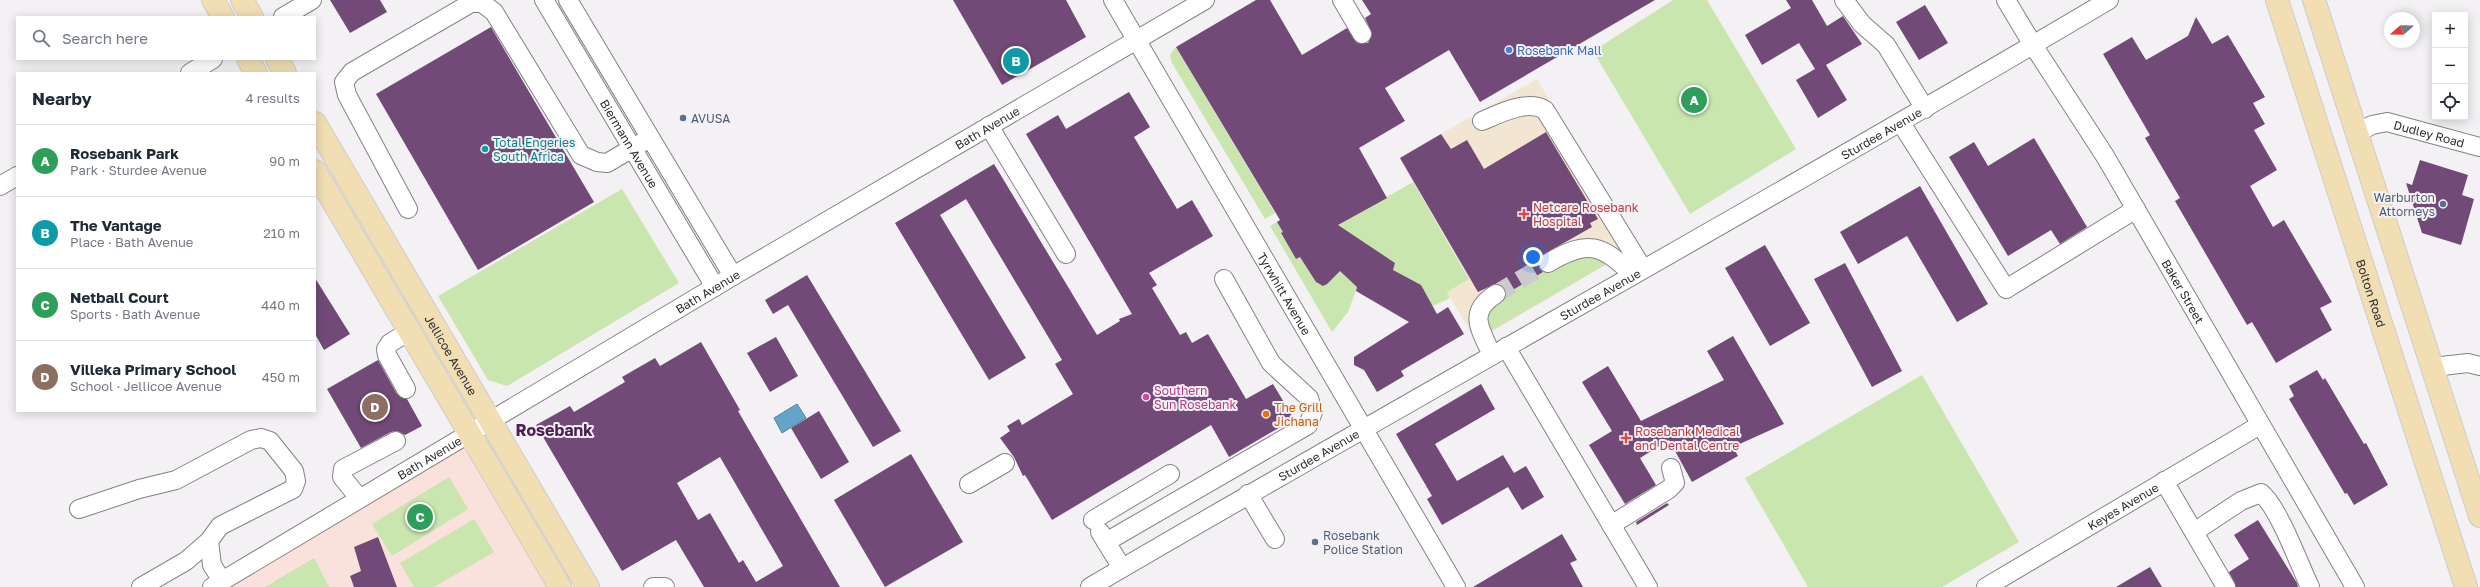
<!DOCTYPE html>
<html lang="en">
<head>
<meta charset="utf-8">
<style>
  :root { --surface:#fff; --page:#f2f2f3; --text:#1f2937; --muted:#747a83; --line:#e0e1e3; --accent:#ea580c }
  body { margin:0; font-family:"Golos Text",sans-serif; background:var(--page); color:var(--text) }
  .controls { position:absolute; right:12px; top:12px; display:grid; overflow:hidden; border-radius:0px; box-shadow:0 2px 10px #0003 }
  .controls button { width:36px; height:36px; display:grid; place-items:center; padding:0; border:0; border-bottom:1px solid var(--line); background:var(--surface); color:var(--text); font:20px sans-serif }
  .compass { position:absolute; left:2384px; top:12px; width:36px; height:36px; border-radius:50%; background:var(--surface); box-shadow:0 2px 10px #0003; rotate:250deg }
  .you { position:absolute; left:1533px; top:257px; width:14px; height:14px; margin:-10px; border:3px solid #fff; border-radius:50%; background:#1a73e8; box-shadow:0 0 0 6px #1a73e833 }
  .badge { display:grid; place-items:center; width:26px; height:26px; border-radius:50%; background:var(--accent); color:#fff; font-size:13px; font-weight:700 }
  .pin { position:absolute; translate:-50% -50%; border:2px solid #fff; box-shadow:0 1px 4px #0006 }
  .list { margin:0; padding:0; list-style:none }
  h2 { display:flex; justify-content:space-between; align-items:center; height:52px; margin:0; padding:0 16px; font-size:17px }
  h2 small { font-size:13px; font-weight:400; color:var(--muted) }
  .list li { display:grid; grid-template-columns:26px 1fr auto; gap:12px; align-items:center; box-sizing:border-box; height:72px; padding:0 16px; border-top:1px solid var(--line) }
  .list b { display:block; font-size:15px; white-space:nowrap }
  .list p { margin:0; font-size:13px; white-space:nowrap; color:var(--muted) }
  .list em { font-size:13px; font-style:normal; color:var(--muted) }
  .icon { flex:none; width:22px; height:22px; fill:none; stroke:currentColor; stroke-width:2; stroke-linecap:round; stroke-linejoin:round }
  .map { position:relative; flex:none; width:2480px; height:587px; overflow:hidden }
  .search { position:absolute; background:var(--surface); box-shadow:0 2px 10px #0003; left:16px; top:16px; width:300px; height:44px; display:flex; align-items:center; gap:10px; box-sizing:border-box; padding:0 14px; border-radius:0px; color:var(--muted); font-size:15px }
  .panel { position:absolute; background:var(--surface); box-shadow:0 2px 10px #0003; left:16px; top:72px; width:300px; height:340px; border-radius:0px }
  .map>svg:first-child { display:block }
  .education { fill:#fbe1dc }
  .medical { fill:#f2e6d2 }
  .green { fill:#cae6af }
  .water { fill:#64a4c9; stroke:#54809a }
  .building { fill:#714a77; fill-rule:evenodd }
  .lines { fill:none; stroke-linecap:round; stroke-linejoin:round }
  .minor-tunnel { stroke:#cbcacc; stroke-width:18; stroke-dasharray:18 9; stroke-linecap:butt }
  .minor-casing { stroke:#848285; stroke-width:20 }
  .major-casing { stroke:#cdcccd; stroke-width:24 }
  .minor { stroke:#fff; stroke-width:18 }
  .major { stroke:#f1deb2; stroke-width:22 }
  .shop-dot { fill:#3f7fe0; stroke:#f3f1f4; stroke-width:1.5 }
  .service-dot { fill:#5c6f8a; stroke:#f3f1f4; stroke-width:1.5 }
  .culture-dot { fill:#0f9aa8; stroke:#f3f1f4; stroke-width:1.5 }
  .health-dot { fill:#e0444e; stroke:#f3f1f4; stroke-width:1.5 }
  .hotel-dot { fill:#d1479c; stroke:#f3f1f4; stroke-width:1.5 }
  .food-dot { fill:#e8710a; stroke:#f3f1f4; stroke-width:1.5 }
  .labels { text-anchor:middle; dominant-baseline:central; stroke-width:4; stroke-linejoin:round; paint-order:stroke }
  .shop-label { font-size:12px; fill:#366cbe; stroke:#f3f1f4; text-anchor:start }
  .service-label { font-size:12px; fill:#4e5e75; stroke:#f3f1f4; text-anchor:start }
  .street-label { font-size:12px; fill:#2d2c2e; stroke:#f3f1f4 }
  .culture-label { font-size:12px; fill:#0d838f; stroke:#f3f1f4; text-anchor:start }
  .health-label { font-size:12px; fill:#be3a42; stroke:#f3f1f4; text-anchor:start }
  .hotel-label { font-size:12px; fill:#b23c85; stroke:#f3f1f4; text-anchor:start }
  .food-label { font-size:12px; fill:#c56008; stroke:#f3f1f4; text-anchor:start }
  .district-label { font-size:16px; font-weight:bold; fill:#4d2053; stroke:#f3f1f4 }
</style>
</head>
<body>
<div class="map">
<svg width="2480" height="587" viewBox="0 0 2480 587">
  <rect width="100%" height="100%" fill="#f3f1f4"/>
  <path class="education" d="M470 431 559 587H220Z"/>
  <path class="medical" d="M1537 79 1636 247 1476 341 1447 292 1469 278 1399 158Z"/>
  <g class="green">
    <path d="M1673 0H1707L1796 149 1690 214 1593 51Z"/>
    <path d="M1176 47 1275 213 1265 219 1172 63 1170 55Z"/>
    <path d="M1413 182 1469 279 1447 292 1450 298 1433 306 1322 234Z"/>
    <path d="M622 189 679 283 507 386 488 380 438 296Z"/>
    <path d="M1277 222 1283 232 1281 234 1296 259 1300 257 1318 284H1327L1340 268 1358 285 1348 312 1332 332 1270 226Z"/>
    <path d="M1571 251 1612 261 1486 334 1480 307 1550 268Z"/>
    <path d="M1922 375 2019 542 1942 587H1808L1745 478Z"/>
    <path d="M449 477 468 509 392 556 372 524Z"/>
    <path d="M474 519 494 552 434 587H414L400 563Z"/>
    <path d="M314 558 329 587H265Z"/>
  </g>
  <path class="water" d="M797 404 806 418 782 433 774 418Z"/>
  <g class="building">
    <path d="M330 0H380L387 12 350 33Z"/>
    <path d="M953 0H1066L1086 37 1002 85Z"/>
    <path d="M1256 0H1270L1302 55 1347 28 1357 43H1368L1372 34 1365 18 1371 14 1362 0H1655L1480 102 1449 50 1385 88 1405 121 1359 148 1387 198 1338 225 1395 263 1393 270 1421 285 1437 314 1448 307 1464 334 1401 371 1404 376 1377 392 1364 370 1354 365V357L1409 322 1356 291 1357 287 1340 271 1327 284 1323 286 1316 282 1300 257 1296 259 1281 233 1283 232 1277 222 1280 220 1176 47Z"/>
    <path d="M1786 0H1812L1827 26 1843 16 1862 44 1826 65 1847 100 1818 118 1796 80 1815 69 1799 43 1762 65 1745 35 1791 8Z"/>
    <path d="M1925 5 1948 43 1919 60 1896 22Z"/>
    <path d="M2196 17 2212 44 2228 35 2265 97 2253 103 2265 124 2254 130 2277 170 2250 186 2273 227 2284 220 2332 302 2320 308 2332 330 2276 363 2252 322 2247 325 2175 201 2180 198 2145 138 2150 135 2103 54 2132 37 2146 60 2188 36Z"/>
    <path d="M491 27 594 202 478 270 376 94Z"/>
    <path d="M1129 92 1150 127 1134 137 1177 209 1192 200 1213 236 1149 273 1157 285 1152 288 1180 335 1186 332 1192 343 1208 334 1246 399 1273 384 1294 419 1229 457 1211 425 1052 520 1025 475 1023 476 1014 457 1000 438 1010 431 1007 426 1019 419 1022 425 1073 394 1055 364 1062 360 966 199 940 215 1026 358 989 380 895 223 994 164 1097 335 1120 321 1119 319 1132 314 1026 134 1058 115 1066 129Z"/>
    <path d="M1546 132 1598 219 1590 223 1592 227 1539 257V268L1543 272 1506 294 1504 287 1495 284 1478 292 1400 158 1441 134 1451 149 1467 140 1484 169Z"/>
    <path d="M2034 138 2087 227 2060 244 2051 230 2008 256 1949 157 1974 142 1988 166Z"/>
    <path d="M2420 160 2468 175 2462 195 2474 199 2461 245 2422 233 2406 183 2412 185Z"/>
    <path d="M1920 186 1988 304 1957 322 1907 236 1858 264 1840 232Z"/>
    <path d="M1765 245 1810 323 1770 346 1725 268Z"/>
    <path d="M1845 263 1902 371 1872 387 1814 279Z"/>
    <path d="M807 275 901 431 873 447 788 305 773 314 765 300Z"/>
    <path d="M315 278 350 334 324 350 315 334Z"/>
    <path d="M1733 336 1784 424 1733 447 1738 456 1692 482 1669 440 1640 458 1656 485 1625 504 1589 445 1612 431 1582 382 1608 366 1641 421 1724 380 1707 351Z"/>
    <path d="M776 337 798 376 770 392 747 353Z"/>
    <path d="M701 342 740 410 738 411 840 587H704L676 540 622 571 536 425 570 406 574 412 625 382 622 377 655 358 660 366ZM720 457 783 566 756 582 743 560 739 563 710 513 698 520 677 483Z"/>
    <path d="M378 360 397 394 407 399 422 426 405 435 397 431 391 432 361 448 327 389Z"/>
    <path d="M2317 370 2323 380 2325 378 2364 444 2366 443 2388 485 2354 505 2347 493 2345 494 2289 399 2294 396 2289 386Z"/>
    <path d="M1481 384 1495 409 1435 444 1457 481 1503 455 1514 473 1526 466 1544 497 1522 510 1508 487 1442 525 1427 499 1432 496 1396 434Z"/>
    <path d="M819 411 849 462 821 479 791 428Z"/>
    <path d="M911 454 963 542 885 587 834 500Z"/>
    <path d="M1667 503 1669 505 1637 525 1636 522Z"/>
    <path d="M2258 520 2297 583 2298 587H2236L2229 572 2249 559 2234 535Z"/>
    <path d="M1562 534 1577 560 1570 563 1583 587H1473Z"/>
    <path d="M378 537 397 587H354L350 576 361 571 354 547Z"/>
    <path d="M2150 567 2162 587H2116Z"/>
  </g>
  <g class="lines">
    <path class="minor-tunnel" d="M1496 294 1548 263"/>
    <g class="minor-casing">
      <g id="minor">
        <path id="s1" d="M544 0 715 287"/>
        <path d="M568 0 733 276"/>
        <path id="s2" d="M1113 0 1456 587"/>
        <path d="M1342 0 1362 34"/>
        <path d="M1844 0 1862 24 1886 45 1925 109"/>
        <path id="s3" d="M2006 0 2033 45 2105 156 2355 587"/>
        <path d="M283 17 312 0"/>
        <path d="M190 73 213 59"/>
        <path d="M1482 121C1499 114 1527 99 1545 110L1643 269"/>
        <path d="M1901 123 2006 289 2136 209"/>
        <path d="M989 126 1066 254"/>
        <path id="s4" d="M2357 133 2372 125 2387 122 2480 147"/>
        <path d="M0 186 17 176"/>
        <path d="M408 209 347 95 344 82 352 72 471 3H482L494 12 581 155 597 162 607 163 650 138"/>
        <path d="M1548 263C1588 239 1601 244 1633 275"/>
        <path d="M1506 347 1648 587"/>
        <path d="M1492 355C1480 329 1467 312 1496 294"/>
        <path d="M2433 367 2468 363 2480 366"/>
        <path d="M406 389 387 355 386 349 390 343 410 331"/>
        <path d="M2164 481 2226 587"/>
        <path d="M969 484 1005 463"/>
        <path d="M1248 494 1275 539"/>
        <path d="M359 498 342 477 343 469 396 441"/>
        <path d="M79 509 139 489 176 480 251 440 261 438 270 441 294 471 296 481 293 489 220 526 209 541 212 565 222 581"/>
        <path d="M1093 520 1170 474"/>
        <path d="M1611 525 1669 489 1675 483 1671 468"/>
        <path d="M1100 532 1122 568"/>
        <path d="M2194 532 2241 501 2261 493C2279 508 2299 564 2310 587"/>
        <path d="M1106 542 1308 425 1313 412 1309 398 1271 363 1224 279"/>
        <path d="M141 587 186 561 209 541"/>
        <path id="s5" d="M212 587 733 276 1205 0"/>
        <path d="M653 587H665"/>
        <path id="s6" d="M1090 587C1428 389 1772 200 2109 0"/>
        <path id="s7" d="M1986 587 2260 425"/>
      </g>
    </g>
    <g class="major-casing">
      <g id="major">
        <path d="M213 0 223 17"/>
        <path d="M242 0 252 17"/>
        <path id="s8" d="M2277 0 2466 587"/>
        <path d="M2314 0 2480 516"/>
        <path d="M248 59 256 73"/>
        <path d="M277 59 285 73"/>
        <path id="s9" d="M315 123 588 587"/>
        <path d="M315 171 560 587"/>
      </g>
    </g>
    <use href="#minor" class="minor"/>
    <use href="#major" class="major"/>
  </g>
  <circle class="shop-dot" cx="1509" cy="50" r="4"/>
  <g class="service-dot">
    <circle cx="683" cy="118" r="4"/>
    <circle cx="2443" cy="204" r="4"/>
    <circle cx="1315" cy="542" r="4"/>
  </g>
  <circle class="culture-dot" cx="485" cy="149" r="4"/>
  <g class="health-dot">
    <path d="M1522 208h4v4h4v4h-4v4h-4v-4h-4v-4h4z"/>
    <path d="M1624 432h4v4h4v4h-4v4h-4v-4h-4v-4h4z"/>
  </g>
  <circle class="hotel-dot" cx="1146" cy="397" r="4"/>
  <circle class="food-dot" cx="1266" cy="414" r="4"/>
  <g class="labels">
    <g class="shop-label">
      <text x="1517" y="50">Rosebank Mall</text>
    </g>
    <g class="service-label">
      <text x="691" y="118">AVUSA</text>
      <text x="2435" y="197" text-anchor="end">Warburton<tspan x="2435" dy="14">Attorneys</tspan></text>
      <text x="1323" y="535">Rosebank<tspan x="1323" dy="14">Police Station</tspan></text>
    </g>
    <g class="street-label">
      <text stroke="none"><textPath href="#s5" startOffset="901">Bath Avenue</textPath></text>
      <text stroke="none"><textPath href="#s4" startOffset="76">Dudley Road</textPath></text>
      <text stroke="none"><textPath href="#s6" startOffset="912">Sturdee Avenue</textPath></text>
      <text stroke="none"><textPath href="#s1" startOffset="167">Biermann Avenue</textPath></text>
      <text stroke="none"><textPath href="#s5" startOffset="577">Bath Avenue</textPath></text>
      <text stroke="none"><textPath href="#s3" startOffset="341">Baker Street</textPath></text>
      <text stroke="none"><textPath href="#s2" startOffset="340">Tyrwhitt Avenue</textPath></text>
      <text stroke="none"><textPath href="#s8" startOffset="308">Bolton Road</textPath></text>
      <text stroke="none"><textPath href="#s6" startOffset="588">Sturdee Avenue</textPath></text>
      <text stroke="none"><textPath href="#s9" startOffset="269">Jellicoe Avenue</textPath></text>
      <text stroke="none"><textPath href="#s6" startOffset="264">Sturdee Avenue</textPath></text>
      <text stroke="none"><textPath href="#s5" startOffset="253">Bath Avenue</textPath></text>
      <text stroke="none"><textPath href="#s7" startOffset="159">Keyes Avenue</textPath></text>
    </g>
    <g class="culture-label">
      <text x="493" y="142">Total Engeries<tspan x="493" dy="14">South Africa</tspan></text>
    </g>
    <g class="health-label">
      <text x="1533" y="207">Netcare Rosebank<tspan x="1533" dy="14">Hospital</tspan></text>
      <text x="1635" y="431">Rosebank Medical<tspan x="1635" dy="14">and Dental Centre</tspan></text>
    </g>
    <g class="hotel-label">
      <text x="1154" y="390">Southern<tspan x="1154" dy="14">Sun Rosebank</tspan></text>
    </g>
    <g class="food-label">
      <text x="1274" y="407">The Grill<tspan x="1274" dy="14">Jichana</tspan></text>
    </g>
    <g class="district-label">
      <text x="554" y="430">Rosebank</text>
    </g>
  </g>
</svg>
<div class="controls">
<button>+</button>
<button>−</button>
<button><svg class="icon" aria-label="locate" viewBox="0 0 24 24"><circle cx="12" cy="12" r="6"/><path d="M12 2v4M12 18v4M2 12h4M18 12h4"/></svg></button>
</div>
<svg class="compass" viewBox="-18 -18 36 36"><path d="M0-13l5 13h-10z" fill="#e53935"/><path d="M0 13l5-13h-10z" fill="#747a83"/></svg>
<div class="you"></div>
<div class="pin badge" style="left:1694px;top:100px;background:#2e9e5b">A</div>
<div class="pin badge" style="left:1016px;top:61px;background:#0f9aa8">B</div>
<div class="pin badge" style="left:420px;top:517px;background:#2e9e5b">C</div>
<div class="pin badge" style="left:375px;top:407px;background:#8d6e63">D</div>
<div class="search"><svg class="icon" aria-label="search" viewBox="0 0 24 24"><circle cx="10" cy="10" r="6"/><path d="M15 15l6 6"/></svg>Search here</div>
<section class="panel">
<h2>Nearby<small>4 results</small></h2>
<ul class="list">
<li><span class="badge" style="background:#2e9e5b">A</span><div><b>Rosebank Park</b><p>Park · Sturdee Avenue</p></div><em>90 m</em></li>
<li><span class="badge" style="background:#0f9aa8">B</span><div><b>The Vantage</b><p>Place · Bath Avenue</p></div><em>210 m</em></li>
<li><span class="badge" style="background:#2e9e5b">C</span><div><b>Netball Court</b><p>Sports · Bath Avenue</p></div><em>440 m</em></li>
<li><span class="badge" style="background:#8d6e63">D</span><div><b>Villeka Primary School</b><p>School · Jellicoe Avenue</p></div><em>450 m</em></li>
</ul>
</section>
</div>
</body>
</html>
